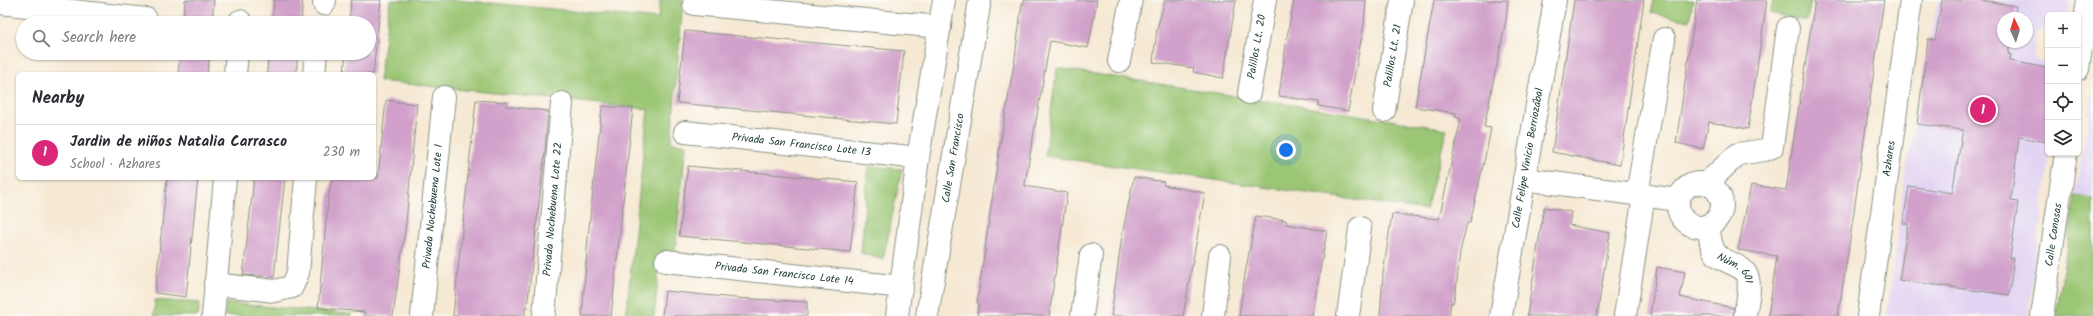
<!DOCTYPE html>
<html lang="en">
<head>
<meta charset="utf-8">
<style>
  :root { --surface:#fff; --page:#f2f2f3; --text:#2b2b33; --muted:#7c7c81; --line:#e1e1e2; --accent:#db2777 }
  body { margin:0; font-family:Kalam,sans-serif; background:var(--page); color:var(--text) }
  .controls { position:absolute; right:12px; top:12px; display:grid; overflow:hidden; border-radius:6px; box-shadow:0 1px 3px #0004 }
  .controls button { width:36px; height:36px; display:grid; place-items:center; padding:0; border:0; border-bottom:1px solid var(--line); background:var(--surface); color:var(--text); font:20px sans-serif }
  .compass { position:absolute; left:1997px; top:12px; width:36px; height:36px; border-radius:50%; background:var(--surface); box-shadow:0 1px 3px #0004; rotate:356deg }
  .you { position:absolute; left:1286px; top:150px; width:14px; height:14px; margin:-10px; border:3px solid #fff; border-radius:50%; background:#1a73e8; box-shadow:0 0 0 6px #1a73e833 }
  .badge { display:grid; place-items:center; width:26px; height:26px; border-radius:50%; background:var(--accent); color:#fff; font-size:13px; font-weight:700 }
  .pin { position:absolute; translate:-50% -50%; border:2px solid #fff; box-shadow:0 1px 4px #0006 }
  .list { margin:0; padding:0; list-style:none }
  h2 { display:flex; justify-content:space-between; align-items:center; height:52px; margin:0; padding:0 16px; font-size:17px }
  h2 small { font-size:13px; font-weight:400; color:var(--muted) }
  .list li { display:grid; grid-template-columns:26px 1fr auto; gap:12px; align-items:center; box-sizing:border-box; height:56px; padding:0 16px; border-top:1px solid var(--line) }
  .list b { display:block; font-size:15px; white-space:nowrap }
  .list p { margin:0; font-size:13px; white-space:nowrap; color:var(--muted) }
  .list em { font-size:13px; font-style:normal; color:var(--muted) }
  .icon { flex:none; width:22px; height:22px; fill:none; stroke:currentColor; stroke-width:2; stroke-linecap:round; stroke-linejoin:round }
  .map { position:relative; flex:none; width:2093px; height:316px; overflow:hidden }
  .search { position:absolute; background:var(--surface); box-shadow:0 1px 3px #0004; left:16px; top:16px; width:360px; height:44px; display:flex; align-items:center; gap:10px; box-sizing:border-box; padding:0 14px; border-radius:22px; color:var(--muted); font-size:15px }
  .panel { position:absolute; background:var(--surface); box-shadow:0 1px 3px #0004; left:16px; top:72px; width:360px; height:108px; border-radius:6px }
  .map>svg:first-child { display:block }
  .built { fill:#e2d4f3; fill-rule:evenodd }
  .green { fill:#9bc674; stroke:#5d8254 }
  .building { fill:#d1a1cb }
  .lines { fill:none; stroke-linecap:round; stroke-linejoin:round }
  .street-casing { stroke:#8a9384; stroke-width:24 }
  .secondary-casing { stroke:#8a9384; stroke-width:24 }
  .street { stroke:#fff; stroke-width:22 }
  .secondary { stroke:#fff; stroke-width:22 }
  .labels { text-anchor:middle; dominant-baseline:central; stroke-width:4; stroke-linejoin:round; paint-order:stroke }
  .street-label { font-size:11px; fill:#1f3d34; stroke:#fdfcf7 }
</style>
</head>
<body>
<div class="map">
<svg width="2093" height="316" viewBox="0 0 2093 316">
  <rect width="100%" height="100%" fill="#fdfcf7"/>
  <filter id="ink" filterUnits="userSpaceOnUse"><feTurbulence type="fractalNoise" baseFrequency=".025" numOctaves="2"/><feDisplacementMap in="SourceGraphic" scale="8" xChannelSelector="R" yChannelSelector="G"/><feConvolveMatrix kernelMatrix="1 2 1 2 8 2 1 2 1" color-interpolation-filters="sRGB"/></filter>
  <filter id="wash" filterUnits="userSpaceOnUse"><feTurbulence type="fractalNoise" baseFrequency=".012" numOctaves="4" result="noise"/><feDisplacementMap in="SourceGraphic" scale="16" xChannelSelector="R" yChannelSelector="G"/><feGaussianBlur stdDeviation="0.9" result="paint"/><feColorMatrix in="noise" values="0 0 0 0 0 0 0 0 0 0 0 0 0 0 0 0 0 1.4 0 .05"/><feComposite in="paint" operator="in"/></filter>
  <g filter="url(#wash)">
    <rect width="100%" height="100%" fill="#f6e9d4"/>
    <g class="built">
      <path d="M1938 0H2070L2069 10 2061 15H2048V24L2036 33 2033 58 2048 66V153H2050L2028 316H1887L1905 175ZM2003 18H2027V42H2003Z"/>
      <path d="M2093 90V199L2075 196Z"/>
    </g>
    <g class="green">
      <path d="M390 0H458L658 19 660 0H683L671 142 686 145 675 253 661 251 654 316H626L648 109 379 81Z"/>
      <path d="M1654 0H1693L1689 21 1651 13Z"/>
      <path d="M1773 0H1811L1807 21 1770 13Z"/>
      <path d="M1057 68 1447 129 1426 210 1045 156Z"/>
      <path d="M868 166 902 169 883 260 861 253Z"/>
      <path d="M2075 196 2093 199V316H2056Z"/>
      <path d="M155 300 200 303 198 316H154Z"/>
      <path d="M226 303 353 314 352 316H225Z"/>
    </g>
    <g id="blocks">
      <g class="building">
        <path d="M185 0H214L212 23H183Z"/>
        <path d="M274 0H303L301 23H272Z"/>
        <path d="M351 0H381L373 74H344L346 53H369V23H349Z"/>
        <path d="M1024 0H1097L1088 48 1050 41 1025 183V186L1067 193 1049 316H977L979 303H977L1000 145 1015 58 1022 3 1024 4Z"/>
        <path d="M1165 0H1236L1223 78 1193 72 1194 68 1153 62 1157 29Z"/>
        <path d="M1294 0H1366L1364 24 1348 111 1318 106 1319 102 1279 96 1287 37Z"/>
        <path d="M1434 0H1508L1506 20 1484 127 1491 128 1489 139 1470 223H1467L1460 252 1456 290 1453 303H1451L1449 316H1380L1383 274 1392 214 1439 219 1461 119 1455 117 1456 113 1415 107Z"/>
        <path d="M1574 0H1644L1620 165 1552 152Z"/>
        <path d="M1697 0H1767L1748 129 1709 122 1703 149 1676 143Z"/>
        <path d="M1815 0H1884L1849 246 1838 316H1768L1777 256 1738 250 1751 185 1786 190Z"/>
        <path d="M1942 0H1981L2016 6 2014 18H2003V42H2010L2008 54H2011L2010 61 2048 68 2046 142 2019 137 2011 201 2018 202 2010 258H2014L2009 295 1899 280 1908 224 1903 223 1909 186 1952 193 1963 130 1917 124 1928 39 1935 40Z"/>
        <path d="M685 31 904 51 896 124 677 103Z"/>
        <path d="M180 53H210L207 74H178Z"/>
        <path d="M268 53H298L296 74H267Z"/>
        <path d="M386 100 417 104 406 223 393 316H364L365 312 318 308 328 200 331 183 333 178H378Z"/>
        <path d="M476 100 507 102 506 106 548 111 545 151 527 308H525V316H453Z"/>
        <path d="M602 106 633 108 611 316H582L588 237Z"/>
        <path d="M688 166 858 182 850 252 679 236Z"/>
        <path d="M1134 177 1164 182 1163 185 1205 193 1183 316H1111L1122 235Z"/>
        <path d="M167 178H198L186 297 155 293Z"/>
        <path d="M254 178H285L274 277 243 275Z"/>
        <path d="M1544 207 1571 212 1569 225 1610 233 1597 316H1527Z"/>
        <path d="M1256 216 1286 220V224L1327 231 1312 316H1239L1245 274Z"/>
        <path d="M1657 267 1685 272 1680 297 1734 308 1733 316H1650Z"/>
        <path d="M665 291 735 298 807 302V316H662Z"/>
      </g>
    </g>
  </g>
  <g filter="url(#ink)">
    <use href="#blocks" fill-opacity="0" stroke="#8a9384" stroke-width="1"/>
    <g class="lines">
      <g class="street-casing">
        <g id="street">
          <path d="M0 3 146 19"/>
          <path d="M324 4 325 0"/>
          <path d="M694 4 940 27"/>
          <path d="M240 23V21"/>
          <path d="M1119 61 1131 0"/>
          <path d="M235 74 237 53"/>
          <path d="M314 74 316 53"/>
          <path id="s1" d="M1249 93 1265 0"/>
          <path id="s2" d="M1384 111 1402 0"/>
          <path id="s3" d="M685 132 918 158"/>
          <path d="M1524 179 1678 200"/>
          <path d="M1707 183 1738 154 1765 150 1772 147 1788 28"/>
          <circle cx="1700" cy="205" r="22"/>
          <path d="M1637 194 1664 39"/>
          <path id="s4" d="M1708 225C1710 235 1710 248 1717 255 1726 263 1743 265 1747 276 1752 288 1746 304 1745 316"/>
          <path id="s5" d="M666 261 902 287"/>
          <path d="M215 284 274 291 292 287 298 273 306 178"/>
          <path d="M213 316 225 178"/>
          <path id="s6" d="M422 316 444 97"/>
          <path id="s7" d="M544 316 562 103"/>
          <path d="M1082 316 1091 255"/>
          <path d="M1213 316 1220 256"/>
          <path d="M1348 316 1360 228"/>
          <path id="s8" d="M1501 316 1555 0"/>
          <path d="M1625 316 1644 195"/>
          <path id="s9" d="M1868 316 1911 0"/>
        </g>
      </g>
      <g class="secondary-casing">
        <g id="secondary">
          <path d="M2078 69 2088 0"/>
          <path d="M897 316 918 158 944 0"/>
          <path id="s10" d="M927 316 980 0"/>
          <path id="s11" d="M2042 316 2066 153"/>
        </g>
      </g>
      <use href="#street" class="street"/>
      <use href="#secondary" class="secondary"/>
    </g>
  </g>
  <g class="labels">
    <g class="street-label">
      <text stroke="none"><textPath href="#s1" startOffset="47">Palillos Lt. 20</textPath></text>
      <text stroke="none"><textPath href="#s2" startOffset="56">Palillos Lt. 21</textPath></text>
      <text stroke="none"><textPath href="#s3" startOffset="117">Privada San Francisco Lote 13</textPath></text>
      <text stroke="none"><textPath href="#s10" startOffset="160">Calle San Francisco</textPath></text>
      <text stroke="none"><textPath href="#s8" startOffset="160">Calle Felipe Vinicio Berriozábal</textPath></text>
      <text stroke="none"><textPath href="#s9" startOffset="159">Azhares</textPath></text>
      <text stroke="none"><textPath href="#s6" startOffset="110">Privada Nochebuena Lote 1</textPath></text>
      <text stroke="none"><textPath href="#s7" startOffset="107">Privada Nochebuena Lote 22</textPath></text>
      <text stroke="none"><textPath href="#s11" startOffset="82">Calle Canosas</textPath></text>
      <text stroke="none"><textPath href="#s4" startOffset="55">Núm. 601</textPath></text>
      <text stroke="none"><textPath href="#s5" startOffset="119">Privada San Francisco Lote 14</textPath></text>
    </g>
  </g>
</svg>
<div class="controls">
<button>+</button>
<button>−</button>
<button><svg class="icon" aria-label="locate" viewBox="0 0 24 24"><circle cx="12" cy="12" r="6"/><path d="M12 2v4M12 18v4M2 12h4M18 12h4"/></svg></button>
<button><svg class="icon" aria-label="layers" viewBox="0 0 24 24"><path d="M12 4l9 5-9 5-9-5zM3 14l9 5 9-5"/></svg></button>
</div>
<svg class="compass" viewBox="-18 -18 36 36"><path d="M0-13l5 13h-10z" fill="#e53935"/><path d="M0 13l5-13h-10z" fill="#7c7c81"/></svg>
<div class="you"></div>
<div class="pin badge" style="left:1983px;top:110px">1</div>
<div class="search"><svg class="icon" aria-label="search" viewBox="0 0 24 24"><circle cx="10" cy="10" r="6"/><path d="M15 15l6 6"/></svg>Search here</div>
<section class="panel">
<h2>Nearby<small></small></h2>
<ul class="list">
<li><span class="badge">1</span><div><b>Jardin de niños Natalia Carrasco</b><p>School · Azhares</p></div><em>230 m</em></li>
</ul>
</section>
</div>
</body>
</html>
